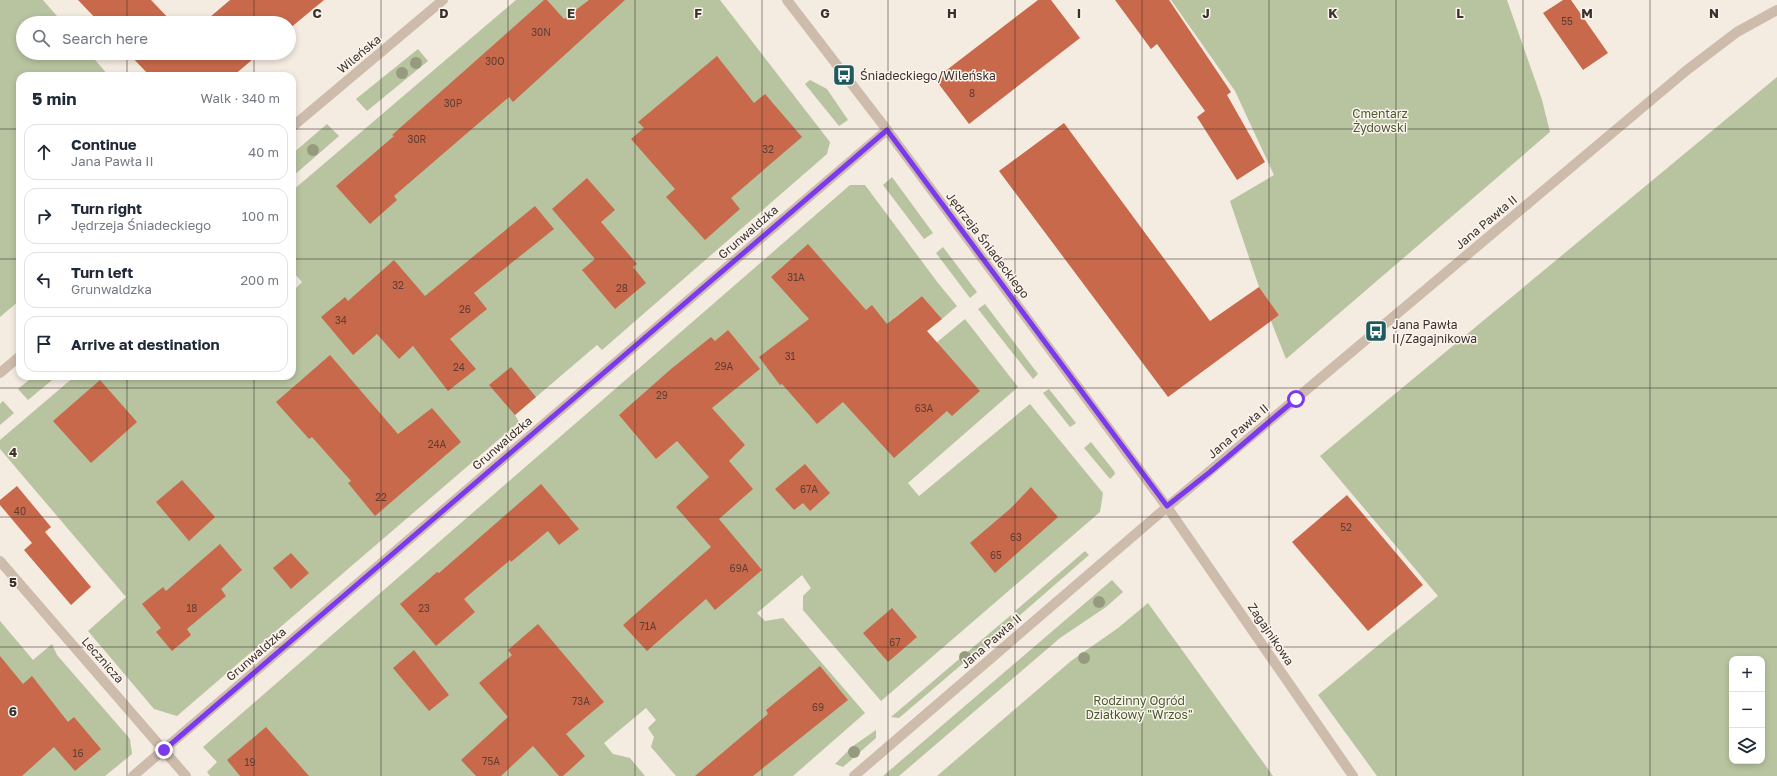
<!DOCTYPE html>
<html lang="en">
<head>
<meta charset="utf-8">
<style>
  :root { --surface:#fff; --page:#f2f2f3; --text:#1f2937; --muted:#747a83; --line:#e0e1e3 }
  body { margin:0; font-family:"Golos Text",sans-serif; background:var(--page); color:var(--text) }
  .controls { position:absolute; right:12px; bottom:12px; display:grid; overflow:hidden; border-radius:8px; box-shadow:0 2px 6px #0003 }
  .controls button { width:36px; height:36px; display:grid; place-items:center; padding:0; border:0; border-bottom:1px solid var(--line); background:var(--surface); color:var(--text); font:20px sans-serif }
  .stop { position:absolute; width:12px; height:12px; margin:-9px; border:3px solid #7c3aed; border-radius:50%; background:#fff }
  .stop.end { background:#7c3aed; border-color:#fff; box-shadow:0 1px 4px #0008 }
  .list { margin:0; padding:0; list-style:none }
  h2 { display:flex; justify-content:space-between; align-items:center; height:52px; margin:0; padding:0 16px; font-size:17px }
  h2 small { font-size:13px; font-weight:400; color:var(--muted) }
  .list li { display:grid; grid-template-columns:26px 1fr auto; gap:12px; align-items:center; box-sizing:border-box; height:56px; margin:0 8px 8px; padding:0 8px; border:1px solid var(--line); border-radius:12px }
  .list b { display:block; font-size:15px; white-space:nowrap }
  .list p { margin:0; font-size:13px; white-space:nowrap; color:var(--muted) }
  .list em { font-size:13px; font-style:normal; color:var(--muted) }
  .icon { flex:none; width:22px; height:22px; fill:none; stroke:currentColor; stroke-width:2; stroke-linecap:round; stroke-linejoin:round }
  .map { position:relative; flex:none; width:1777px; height:776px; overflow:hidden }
  .search { position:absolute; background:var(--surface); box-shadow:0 2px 6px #0003; left:16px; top:16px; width:280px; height:44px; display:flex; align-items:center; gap:10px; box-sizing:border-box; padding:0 14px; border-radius:22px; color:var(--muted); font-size:15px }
  .panel { position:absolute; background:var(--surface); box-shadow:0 2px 6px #0003; left:16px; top:72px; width:280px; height:308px; border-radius:12px }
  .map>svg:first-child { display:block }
  .green { fill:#b8c4a0; fill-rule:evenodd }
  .building { fill:#c8694b }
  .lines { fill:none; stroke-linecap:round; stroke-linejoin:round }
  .minor { stroke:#cdbbac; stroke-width:10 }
  .tertiary { stroke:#cdbbac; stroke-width:10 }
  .tree { fill:#969b7f }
  .route { stroke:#7c3aed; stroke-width:5 }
  .grid { fill:none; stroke:#3b302b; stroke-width:1; stroke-opacity:0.55 }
  .labels { text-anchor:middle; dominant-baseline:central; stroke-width:3; stroke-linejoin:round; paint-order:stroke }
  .number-label { font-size:10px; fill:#5e3e33 }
  .street-label { font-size:12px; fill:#3b302b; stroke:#fbf5ee }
  .poi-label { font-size:12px; fill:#3b302b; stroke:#fbf5ee; text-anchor:start }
  .park-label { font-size:12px; fill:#4a5a2e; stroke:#fbf5ee }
  .grid-label { font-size:13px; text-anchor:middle; font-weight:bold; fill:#3b302b; stroke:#fbf5ee; stroke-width:3; stroke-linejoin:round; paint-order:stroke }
</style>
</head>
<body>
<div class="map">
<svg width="1777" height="776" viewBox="0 0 1777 776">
  <rect width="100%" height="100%" fill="#f4ebe1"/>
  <g class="green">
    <path d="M0 0H43L63 23H23V53H89L109 76H20V300L0 317Z"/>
    <path d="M516 0H720L830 142 827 154 602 350 597 345 515 415 519 422 177 716 154 709 88 631 126 597 0 449V440L75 376H292V292L302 282 292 271V191Z"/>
    <path d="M1171 0H1507L1542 100 1550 132 1286 359 1271 321 1279 315 1259 287 1230 201 1274 175 1235 91Z"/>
    <path d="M418 49 428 61 367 111 356 99Z"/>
    <path d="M1777 77V776H1377L1318 695 1438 596 1320 456ZM1732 659H1762V761H1732Z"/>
    <path d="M810 80 827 89 848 120 839 126 805 84Z"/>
    <path d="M327 124 339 136 292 177V154Z"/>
    <path d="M892 177 933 233 924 239 883 185Z"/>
    <path d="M850 185H865L938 283 957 306 942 319 922 296 894 318 924 353 965 319 1018 387 908 483 919 496 1030 404 1103 493 1100 512 881 701 803 610V596L811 588 802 575 757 613 765 621 783 618 865 713 793 776H676L651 747 654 737 648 728 656 720 646 708 604 743 613 754 630 758 645 776H210L207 772 217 762 203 747Z"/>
    <path d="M943 247 977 292 970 298 936 253Z"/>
    <path d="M985 304 1038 374 1033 379 978 309Z"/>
    <path d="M34 376H57L28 400 18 389Z"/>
    <path d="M1049 389 1076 423 1070 427 1043 393Z"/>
    <path d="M3 401 14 413 0 425V404Z"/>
    <path d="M1091 442 1114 471 1115 474 1110 479 1084 448Z"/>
    <path d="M1085 551 1089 555 1019 616 1015 611Z"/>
    <path d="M1112 580 1123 592 1106 607 1060 638 899 776H883Z"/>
    <path d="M1148 603 1273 776H937L1071 661 1118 628Z"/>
    <path d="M1011 615 1015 619 899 718 891 717Z"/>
    <path d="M0 621 33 660 52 644 57 655 130 739 132 754 105 776H0Z"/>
    <path d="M876 730V738L843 767 835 764 853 746Z"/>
  </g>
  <g class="building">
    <path d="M78 0H151L173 23H100Z"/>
    <path d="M230 0H324L289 29V23H203Z"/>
    <path d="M544 0H547L564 19 589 0H625L513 102 509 97 394 196 397 200 370 224 336 186 394 136 392 135Z"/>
    <path d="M1038 0H1051L1080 38 969 124 935 79Z"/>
    <path d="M1115 0H1169L1231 92 1227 95 1265 162 1237 180 1197 117 1205 111 1157 44 1151 49Z"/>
    <path d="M1563 0H1571L1608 53 1583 70 1543 13Z"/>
    <path d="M128 53H260L233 76H150Z"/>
    <path d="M717 56 754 103 765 94 802 137 731 198 740 209 705 240 666 197 675 189 631 139 644 128 638 122Z"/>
    <path d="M1064 123 1210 321 1259 287 1279 315 1168 397 999 171Z"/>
    <path d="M587 178 615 210 601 222 637 264 633 267 646 283 615 309 582 270 595 259 552 209Z"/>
    <path d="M535 206 554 229 474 293 487 309 450 339 476 369 448 391 413 346 399 359 377 334 353 355 321 317 345 297 348 301 394 260 425 296Z"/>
    <path d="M808 244 866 310 872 305 887 324 922 296 942 319 927 331 980 391 952 416 947 411 894 458 843 402 817 424 782 384 780 385 759 357 809 319 771 277Z"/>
    <path d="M728 330 760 369 712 408 745 445 729 461 753 489 719 519 762 570 715 610 706 599 647 651 623 625 711 547 676 507 709 477 677 441 656 459 619 415 671 369 711 337 715 341Z"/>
    <path d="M330 355 398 434 432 408 461 442 375 516 348 483 351 481 312 437 309 439 276 402Z"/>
    <path d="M511 367 536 397 515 415 489 385Z"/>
    <path d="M100 380 137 422 91 463 53 421Z"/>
    <path d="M805 464 830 493 810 511 803 503 794 510 775 489Z"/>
    <path d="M182 480 215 517 189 541 156 502Z"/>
    <path d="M541 484 579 529 559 545 548 531 511 562 510 560 464 599 475 612 436 646 400 604 428 580 437 572 439 573Z"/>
    <path d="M17 486 51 527 45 532 91 587 71 605 24 550 32 543 0 505V500Z"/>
    <path d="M1031 487 1058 517 995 573 970 543 1011 508Z"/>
    <path d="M1347 495 1423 585 1368 631 1292 542Z"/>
    <path d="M220 544 242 570 221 589 226 596 187 629 191 635 172 651 156 632 161 628 142 604 163 587 166 591Z"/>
    <path d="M291 553 309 573 291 589 273 568Z"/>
    <path d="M892 608 917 637 888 662 863 633Z"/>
    <path d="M538 624 604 702 566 734 585 756 563 776H559L533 746 501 776H476L461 760 508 717 479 683 512 655 508 650Z"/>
    <path d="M414 650 449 695 429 711 393 668Z"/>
    <path d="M0 656 23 684 32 676 68 722 74 717 101 749 75 771 54 747 22 776H0Z"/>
    <path d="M820 666 848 700 753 776H695L768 714 766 710Z"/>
    <path d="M266 727 309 776H240L227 760Z"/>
  </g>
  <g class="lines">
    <g class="minor">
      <path d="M1167 507 1353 776"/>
      <path d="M0 561 186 776"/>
      <path d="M133 776 887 130"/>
    </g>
    <g class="tertiary">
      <path d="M787 0 887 130 1167 507"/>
      <path d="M292 127 443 0"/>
      <path d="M0 373 20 356"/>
      <path d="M854 776 1167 507 1687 70 1737 32 1777 10"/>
    </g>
  </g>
  <g class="tree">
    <circle cx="416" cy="63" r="6"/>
    <circle cx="402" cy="73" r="6"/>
    <circle cx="313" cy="150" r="6"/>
    <circle cx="1099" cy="602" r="6"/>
    <circle cx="965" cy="657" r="6"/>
    <circle cx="1084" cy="658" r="6"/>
    <circle cx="854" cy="752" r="6"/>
  </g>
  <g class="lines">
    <path class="route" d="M164 750 887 130 1167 506 1210 472 1296 399"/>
  </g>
  <path class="grid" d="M127 0V23M254 0V23M381 0V776M508 0V776M635 0V776M762 0V776M888 0V776M1015 0V776M1142 0V776M1269 0V776M1396 0V776M1523 0V776M1650 0V776M127 53V76M254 53V76M0 129H20M292 129H1777M0 259H20M292 259H1777M127 376V776M254 376V776M0 388H1777M0 517H1777M0 647H1777"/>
  <defs>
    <g id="bus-square" transform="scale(1.15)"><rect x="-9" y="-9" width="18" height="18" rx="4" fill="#1f5a5e" stroke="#fbf5ee"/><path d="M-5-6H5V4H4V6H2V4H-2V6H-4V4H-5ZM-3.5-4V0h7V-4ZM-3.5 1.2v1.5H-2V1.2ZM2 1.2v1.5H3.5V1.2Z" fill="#fff"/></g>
  </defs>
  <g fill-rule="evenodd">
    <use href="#bus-square" x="844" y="75"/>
    <use href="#bus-square" x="1376" y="331"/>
  </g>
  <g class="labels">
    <g class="number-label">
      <text x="1567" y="21">55</text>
      <text x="541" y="32">30N</text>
      <text x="495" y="61">30O</text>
      <text x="972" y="93">8</text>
      <text x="453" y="103">30P</text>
      <text x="417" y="139">30R</text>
      <text x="768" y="149">32</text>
      <text x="796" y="277">31A</text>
      <text x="398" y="285">32</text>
      <text x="622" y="288">28</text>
      <text x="465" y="309">26</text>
      <text x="341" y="320">34</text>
      <text x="790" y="356">31</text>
      <text x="724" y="366">29A</text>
      <text x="459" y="367">24</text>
      <text x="662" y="395">29</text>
      <text x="924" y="408">63A</text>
      <text x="437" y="444">24A</text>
      <text x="809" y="489">67A</text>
      <text x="381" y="497">22</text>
      <text x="20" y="511">40</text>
      <text x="1346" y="527">52</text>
      <text x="1016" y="537">63</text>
      <text x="996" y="555">65</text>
      <text x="739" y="568">69A</text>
      <text x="192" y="608">18</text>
      <text x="424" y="608">23</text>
      <text x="648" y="626">71A</text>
      <text x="895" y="642">67</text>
      <text x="581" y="701">73A</text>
      <text x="818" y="707">69</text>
      <text x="78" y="753">16</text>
      <text x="491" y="761">75A</text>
      <text x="250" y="762">19</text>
    </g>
    <g class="street-label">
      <text transform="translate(359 54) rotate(-40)">Wileńska</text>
      <text transform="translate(1486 222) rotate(-40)">Jana Pawła II</text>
      <text transform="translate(748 232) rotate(-41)">Grunwaldzka</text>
      <text transform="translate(988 245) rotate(53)">Jędrzeja Śniadeckiego</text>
      <text transform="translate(1238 431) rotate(-41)">Jana Pawła II</text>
      <text transform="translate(502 443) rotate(-41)">Grunwaldzka</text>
      <text transform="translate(1271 634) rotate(56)">Zagajnikowa</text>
      <text transform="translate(991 641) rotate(-41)">Jana Pawła II</text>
      <text transform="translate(256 654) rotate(-41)">Grunwaldzka</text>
      <text transform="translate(103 660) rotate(49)">Lecznicza</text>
    </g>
    <g class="poi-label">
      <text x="860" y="75">Śniadeckiego/Wileńska</text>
      <text x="1392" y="324">Jana Pawła<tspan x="1392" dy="14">II/Zagajnikowa</tspan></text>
    </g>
    <g class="park-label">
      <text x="1380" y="113">Cmentarz<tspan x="1380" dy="14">Żydowski</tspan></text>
      <text x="1139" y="700">Rodzinny Ogród<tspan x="1139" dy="14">Działkowy "Wrzos"</tspan></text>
    </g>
  </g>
  <g class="grid-label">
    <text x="317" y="18">C</text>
    <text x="444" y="18">D</text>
    <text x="571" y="18">E</text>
    <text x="698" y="18">F</text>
    <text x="825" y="18">G</text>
    <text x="952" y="18">H</text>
    <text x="1079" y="18">I</text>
    <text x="1206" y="18">J</text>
    <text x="1333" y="18">K</text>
    <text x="1460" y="18">L</text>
    <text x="1587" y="18">M</text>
    <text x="1714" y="18">N</text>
    <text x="13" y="457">4</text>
    <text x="13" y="587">5</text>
    <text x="13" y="716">6</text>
  </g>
</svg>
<div class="controls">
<button>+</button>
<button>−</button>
<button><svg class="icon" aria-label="layers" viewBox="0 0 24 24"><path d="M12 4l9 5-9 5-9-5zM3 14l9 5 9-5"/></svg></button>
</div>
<div class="stop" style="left:1296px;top:399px"></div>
<div class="stop end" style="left:164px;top:750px"></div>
<div class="search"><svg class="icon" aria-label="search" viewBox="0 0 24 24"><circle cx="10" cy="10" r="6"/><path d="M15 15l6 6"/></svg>Search here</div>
<section class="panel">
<h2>5 min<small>Walk · 340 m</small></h2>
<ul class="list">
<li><svg class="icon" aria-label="ahead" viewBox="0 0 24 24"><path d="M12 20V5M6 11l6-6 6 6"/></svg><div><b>Continue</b><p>Jana Pawła II</p></div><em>40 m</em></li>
<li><svg class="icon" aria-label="right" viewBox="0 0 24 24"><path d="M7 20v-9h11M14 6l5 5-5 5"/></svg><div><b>Turn right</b><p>Jędrzeja Śniadeckiego</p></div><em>100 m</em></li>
<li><svg class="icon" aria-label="left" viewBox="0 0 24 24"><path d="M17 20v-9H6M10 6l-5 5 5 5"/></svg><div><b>Turn left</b><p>Grunwaldzka</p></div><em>200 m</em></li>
<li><svg class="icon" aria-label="arrive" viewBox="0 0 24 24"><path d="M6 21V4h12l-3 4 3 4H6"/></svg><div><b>Arrive at destination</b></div></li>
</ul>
</section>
</div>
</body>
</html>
